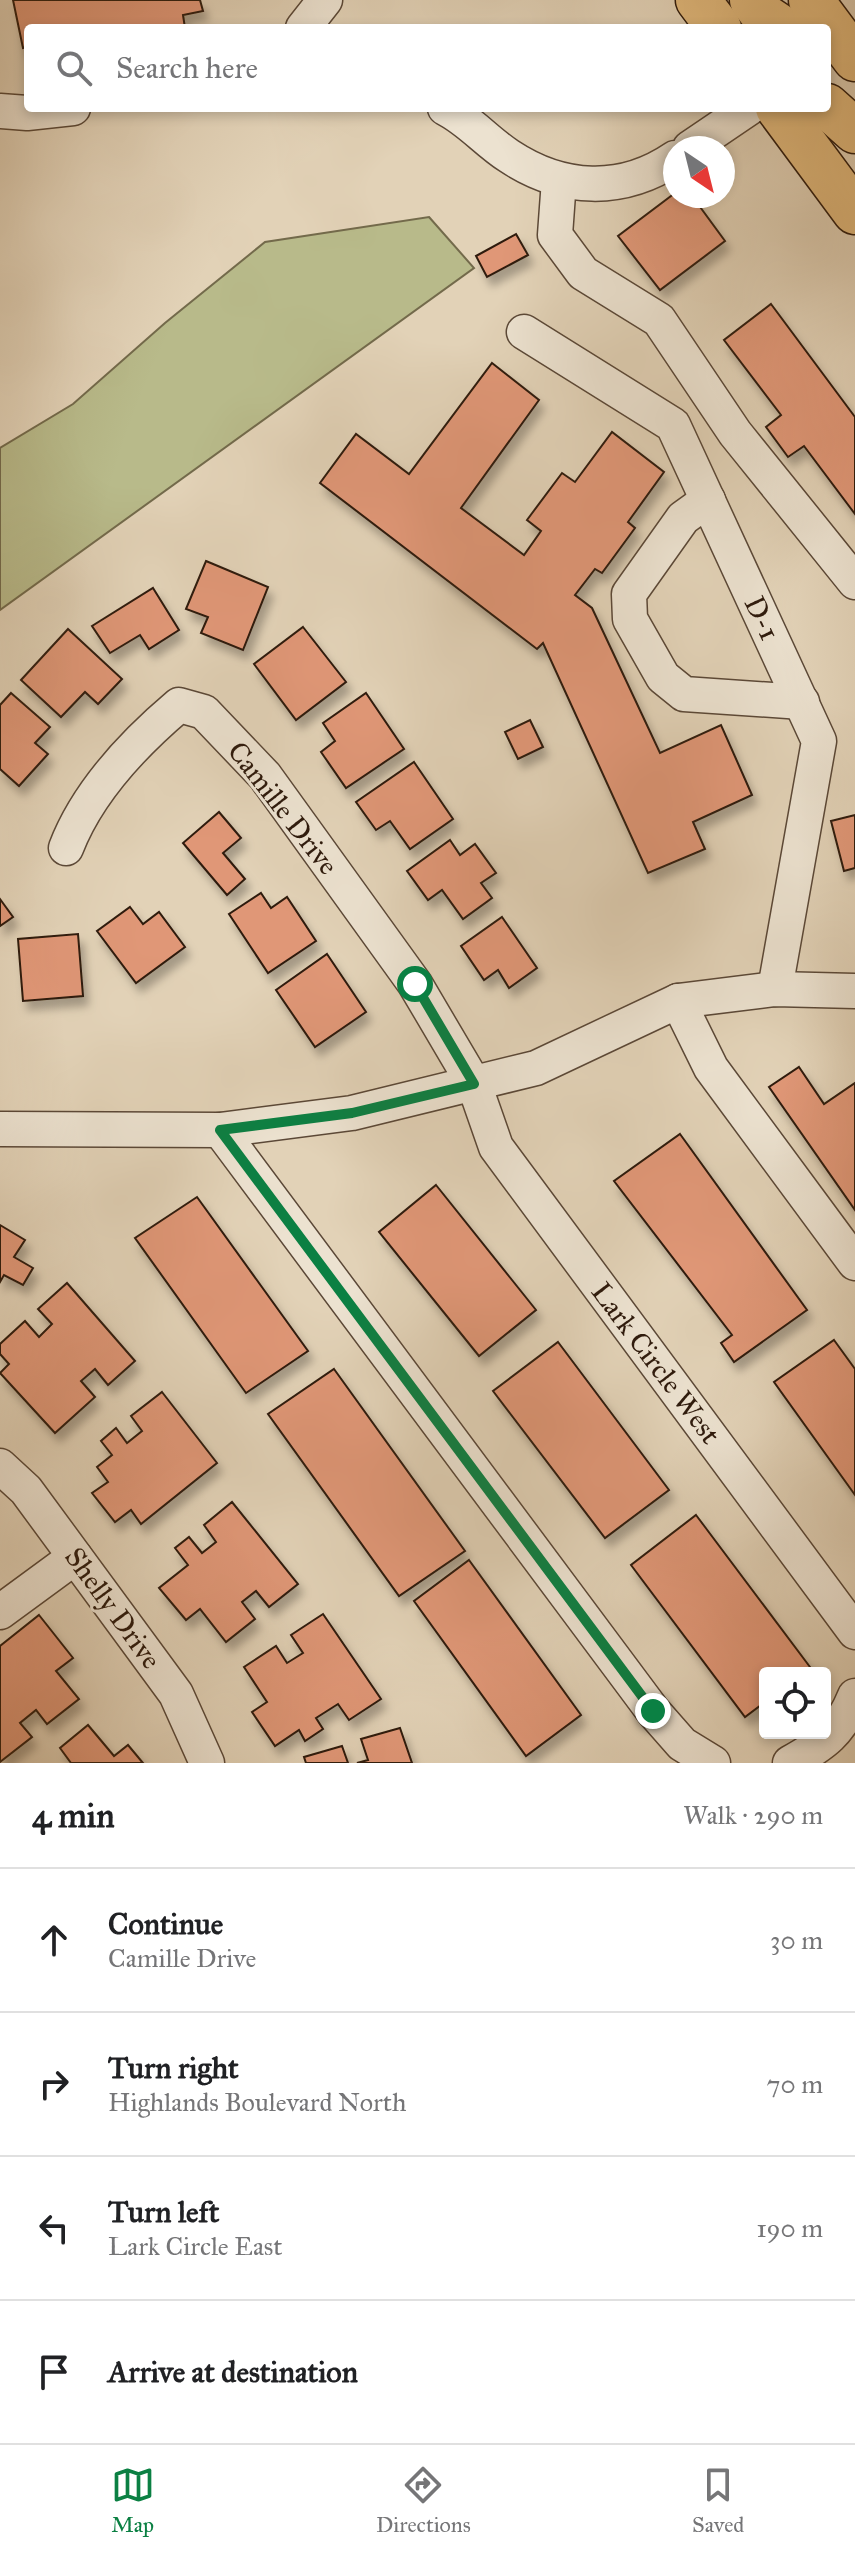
<!DOCTYPE html>
<html lang="en">
<head>
<meta charset="utf-8">
<style>
  :root { --surface:#fff; --page:#f6f6f6; --text:#202124; --muted:#757577; --line:#e0e0e0; --accent:#0b8043 }
  body { margin:0; font-family:"IM FELL Great Primer",serif; background:var(--page); color:var(--text) }
  .controls { position:absolute; right:24px; bottom:24px; display:grid; overflow:hidden; border-radius:8px; box-shadow:0 4px 12px #0003 }
  .controls button { width:72px; height:72px; display:grid; place-items:center; padding:0; border:0; border-bottom:2px solid var(--line); background:var(--surface); color:var(--text); font:40px sans-serif }
  .compass { position:absolute; left:663px; top:136px; width:72px; height:72px; border-radius:50%; background:var(--surface); box-shadow:0 4px 12px #0003; rotate:145deg }
  .stop { position:absolute; width:24px; height:24px; margin:-18px; border:6px solid #0b8043; border-radius:50%; background:#fff }
  .stop.end { background:#0b8043; border-color:#fff; box-shadow:0 2px 8px #0008 }
  .list { margin:0; padding:0; list-style:none }
  h2 { display:flex; justify-content:space-between; align-items:center; height:104px; margin:0; padding:0 32px; font-size:34px }
  h2 small { font-size:26px; font-weight:400; color:var(--muted) }
  .list li { display:grid; grid-template-columns:52px 1fr auto; gap:24px; align-items:center; box-sizing:border-box; height:144px; padding:0 32px; border-top:2px solid var(--line) }
  .list b { display:block; font-size:30px; white-space:nowrap }
  .list p { margin:0; font-size:26px; white-space:nowrap; color:var(--muted) }
  .list em { font-size:26px; font-style:normal; color:var(--muted) }
  .icon { flex:none; width:44px; height:44px; fill:none; stroke:currentColor; stroke-width:2; stroke-linecap:round; stroke-linejoin:round }
  .map { position:relative; flex:none; width:855px; height:1763px; overflow:hidden }
  .search { position:absolute; background:var(--surface); box-shadow:0 4px 12px #0003; left:24px; right:24px; top:24px; height:88px; display:flex; align-items:center; gap:20px; box-sizing:border-box; padding:0 28px; border-radius:8px; color:var(--muted); font-size:30px }
  .sheet { height:680px; background:var(--surface) }
  nav { display:flex; justify-content:space-around; align-items:center; box-sizing:border-box; height:112px; border-top:2px solid var(--line); background:var(--surface); font-size:22px; color:var(--muted) }
  nav a { display:grid; justify-items:center; gap:4px }
  nav .on { color:var(--accent) }
  .map>svg:first-child { display:block }
  .green { fill:#b8ba8a; stroke:#736a4b; stroke-width:2 }
  .building { fill:#e09777; stroke:#2e1a0c; stroke-width:2; filter:url(#shadow) }
  .lines { fill:none; stroke-linecap:round; stroke-linejoin:round }
  .minor-casing { stroke:#5b4837; stroke-width:37 }
  .highway-casing { stroke:#2e1a0c; stroke-width:47 }
  .minor { stroke:#ece2d0; stroke-width:34 }
  .highway { stroke:#e1b97c; stroke-width:44 }
  .route { stroke:#0b8043; stroke-width:10 }
  .labels { text-anchor:middle; dominant-baseline:central; stroke-width:6; stroke-linejoin:round; paint-order:stroke }
  .street-label { font-size:28px; fill:#2e1a0c; stroke:#ece2d0 }
</style>
</head>
<body>
<div class="map">
<svg width="855" height="1763" viewBox="0 0 855 1763">
  <defs>
    <filter id="shadow"><feDropShadow dx="5" dy="9" stdDeviation="4" flood-color="#0004"/></filter>
  </defs>
  <rect width="100%" height="100%" fill="#e2d2b7"/>
  <filter id="stains"><feTurbulence type="fractalNoise" baseFrequency=".0025" numOctaves="4"/><feColorMatrix values="0 0 0 0 .2 0 0 0 0 .09 0 0 0 0 .02 0 0 0 .5 -.17"/></filter>
  <radialGradient id="worn" r=".72"><stop offset=".6" stop-color="#630" stop-opacity="0"/><stop offset="1" stop-color="#630" stop-opacity=".3"/></radialGradient>
  <path class="green" d="M429 217 474 268 0 610V448L73 404 165 323 265 242Z"/>
  <g class="building">
    <path d="M13 0H200L203 11 183 15 185 28H28V47L23 48Z"/>
    <path d="M675 193V196H692L725 241 660 290 618 236Z"/>
    <path d="M516 234 528 255 487 277 476 256Z"/>
    <path d="M771 304 855 417V514L804 446 788 457 766 427 781 415 724 340Z"/>
    <path d="M492 363 539 400 461 508 524 555 541 531 527 520 562 473 575 482 612 432 664 472 628 522 635 528 602 573 595 569 575 595 592 608 660 753 721 725 752 795 693 822 705 849 648 873 543 643 537 649 320 483 356 434 409 474Z"/>
    <path d="M206 561 268 587 243 650 201 633 208 617 186 609Z"/>
    <path d="M153 588 179 630 149 649 140 635 110 653 92 626Z"/>
    <path d="M303 627 346 682 296 720 254 664Z"/>
    <path d="M68 629 122 679 98 704 85 692 61 717 21 680Z"/>
    <path d="M11 693 50 727 35 743 48 754 19 786 0 769V705Z"/>
    <path d="M366 693 404 749 346 788 321 752 335 741 323 723Z"/>
    <path d="M530 720 543 747 518 759 505 732Z"/>
    <path d="M414 762 453 819 410 849 390 821 376 830 356 802Z"/>
    <path d="M219 812 241 838 223 853 245 879 227 895 183 843Z"/>
    <path d="M855 815V868L844 871 831 821Z"/>
    <path d="M450 840 460 855 475 844 496 873 481 883 492 898 463 919 442 890 428 900 407 871Z"/>
    <path d="M261 893 271 908 287 897 316 941 268 973 229 914Z"/>
    <path d="M0 899 13 917 0 926Z"/>
    <path d="M130 907 143 924 159 912 185 947 136 983 97 931Z"/>
    <path d="M502 917 537 968 509 988 498 970 484 980 461 946Z"/>
    <path d="M78 934 83 996 23 1001 18 939Z"/>
    <path d="M327 954 366 1012 315 1047 276 990Z"/>
    <path d="M799 1067 824 1104 855 1083V1210L769 1087Z"/>
    <path d="M680 1134 807 1310 734 1362 721 1343 732 1335 614 1181Z"/>
    <path d="M436 1185 536 1310 479 1356 379 1232Z"/>
    <path d="M197 1197 308 1351 246 1393 135 1238Z"/>
    <path d="M0 1225 25 1240 14 1257 33 1268 23 1285 4 1275 0 1282Z"/>
    <path d="M67 1283 135 1361 108 1385 95 1369 81 1381 95 1397 55 1433 0 1373 9 1364 0 1354V1344L25 1321 39 1337 52 1324 38 1309Z"/>
    <path d="M834 1340 855 1369V1495L774 1382Z"/>
    <path d="M558 1342 669 1490 605 1538 493 1391Z"/>
    <path d="M334 1369 465 1551 399 1596 268 1414Z"/>
    <path d="M162 1392 217 1463 141 1524 131 1510 115 1522 92 1493 108 1482 97 1467 112 1455 101 1441 116 1428 127 1443 142 1431 131 1416Z"/>
    <path d="M232 1502 298 1584 269 1607 256 1591 242 1602 255 1619 226 1642 200 1609 186 1620 159 1588 188 1565 175 1548 189 1537 202 1553 216 1542 204 1525Z"/>
    <path d="M696 1515 810 1667 803 1673H765V1702L745 1717 631 1565Z"/>
    <path d="M469 1560 581 1715 526 1756 414 1601Z"/>
    <path d="M323 1614 381 1699 349 1720 338 1704 316 1718 323 1729 305 1741 299 1730 275 1746 252 1712 267 1702 244 1667 276 1646 287 1663 303 1653 291 1635Z"/>
    <path d="M39 1615 73 1658 56 1671 79 1699 47 1724 36 1710 20 1723 32 1737 0 1762V1646Z"/>
    <path d="M88 1725 114 1756 128 1745 143 1763H71L60 1748Z"/>
    <path d="M400 1728 412 1763H357L368 1760 361 1739Z"/>
    <path d="M342 1746 348 1763H306L304 1757Z"/>
  </g>
  <g class="lines">
    <g class="minor-casing">
      <g id="minor">
        <path d="M303 28 325 0"/>
        <path d="M445 108C469 120 487 142 509 156 562 191 622 194 675 158"/>
        <path d="M0 111 27 113 73 108"/>
        <path d="M690 148 749 108"/>
        <path d="M559 180 555 235 583 273 659 320 735 433 855 582"/>
        <path d="M524 332 673 425 819 741 775 989"/>
        <path d="M708 500 683 518 629 594 630 619 663 677 684 694 802 702"/>
        <path d="M66 848C87 793 134 743 179 705L204 712 265 776 415 984 474 1084 496 1147 855 1632"/>
        <path d="M678 1001 711 1068 855 1263"/>
        <path d="M0 1129 220 1130 352 1113 536 1068 678 1001 775 989 855 991"/>
        <path d="M220 1130 653 1711 682 1744 713 1763"/>
        <path d="M0 1466 26 1490 176 1694 207 1763"/>
        <path d="M0 1612 75 1557"/>
        <path d="M790 1763C824 1744 840 1733 855 1696"/>
      </g>
    </g>
    <g class="highway-casing">
      <g id="highway">
        <path d="M698 0 719 28"/>
        <path d="M752 0 764 16 782 28"/>
        <path d="M811 0 855 59"/>
        <path d="M827 106 855 131"/>
        <path d="M778 108 855 212"/>
      </g>
    </g>
    <use href="#minor" class="minor"/>
    <use href="#highway" class="highway"/>
  </g>
  <g class="lines">
    <path class="route" d="M415 984 474 1084 352 1113 220 1130 653 1711"/>
  </g>
  <g class="labels">
    <g class="street-label">
      <text transform="translate(762 618) rotate(65)">D-1</text>
      <text transform="translate(283 808) rotate(52)">Camille Drive</text>
      <text transform="translate(656 1363) rotate(53)">Lark Circle West</text>
      <text transform="translate(113 1608) rotate(54)">Shelly Drive</text>
    </g>
  </g>
  <rect width="100%" height="100%" filter="url(#stains)"/>
  <rect width="100%" height="100%" fill="url(#worn)"/>
</svg>
<div class="controls">
<button><svg class="icon" aria-label="locate" viewBox="0 0 24 24"><circle cx="12" cy="12" r="6"/><path d="M12 2v4M12 18v4M2 12h4M18 12h4"/></svg></button>
</div>
<svg class="compass" viewBox="-18 -18 36 36"><path d="M0-13l5 13h-10z" fill="#e53935"/><path d="M0 13l5-13h-10z" fill="#757577"/></svg>
<div class="stop" style="left:415px;top:984px"></div>
<div class="stop end" style="left:653px;top:1711px"></div>
<div class="search"><svg class="icon" aria-label="search" viewBox="0 0 24 24"><circle cx="10" cy="10" r="6"/><path d="M15 15l6 6"/></svg>Search here</div>
</div>
<section class="sheet">
<h2>4 min<small>Walk · 290 m</small></h2>
<ul class="list">
<li><svg class="icon" aria-label="ahead" viewBox="0 0 24 24"><path d="M12 20V5M6 11l6-6 6 6"/></svg><div><b>Continue</b><p>Camille Drive</p></div><em>30 m</em></li>
<li><svg class="icon" aria-label="right" viewBox="0 0 24 24"><path d="M7 20v-9h11M14 6l5 5-5 5"/></svg><div><b>Turn right</b><p>Highlands Boulevard North</p></div><em>70 m</em></li>
<li><svg class="icon" aria-label="left" viewBox="0 0 24 24"><path d="M17 20v-9H6M10 6l-5 5 5 5"/></svg><div><b>Turn left</b><p>Lark Circle East</p></div><em>190 m</em></li>
<li><svg class="icon" aria-label="arrive" viewBox="0 0 24 24"><path d="M6 21V4h12l-3 4 3 4H6"/></svg><div><b>Arrive at destination</b></div></li>
</ul>
</section>
<nav>
<a class="on"><svg class="icon" aria-label="map" viewBox="0 0 24 24"><path d="M3 6l6-2 6 2 6-2v14l-6 2-6-2-6 2zM9 4v14M15 6v14"/></svg>Map</a>
<a><svg class="icon" aria-label="directions" viewBox="0 0 24 24"><path d="M12 3l9 9-9 9-9-9zM9 14v-3h6M13 9l2 2-2 2"/></svg>Directions</a>
<a><svg class="icon" aria-label="saved" viewBox="0 0 24 24"><path d="M7 4h10v16l-5-4-5 4z"/></svg>Saved</a>
</nav>
</body>
</html>
